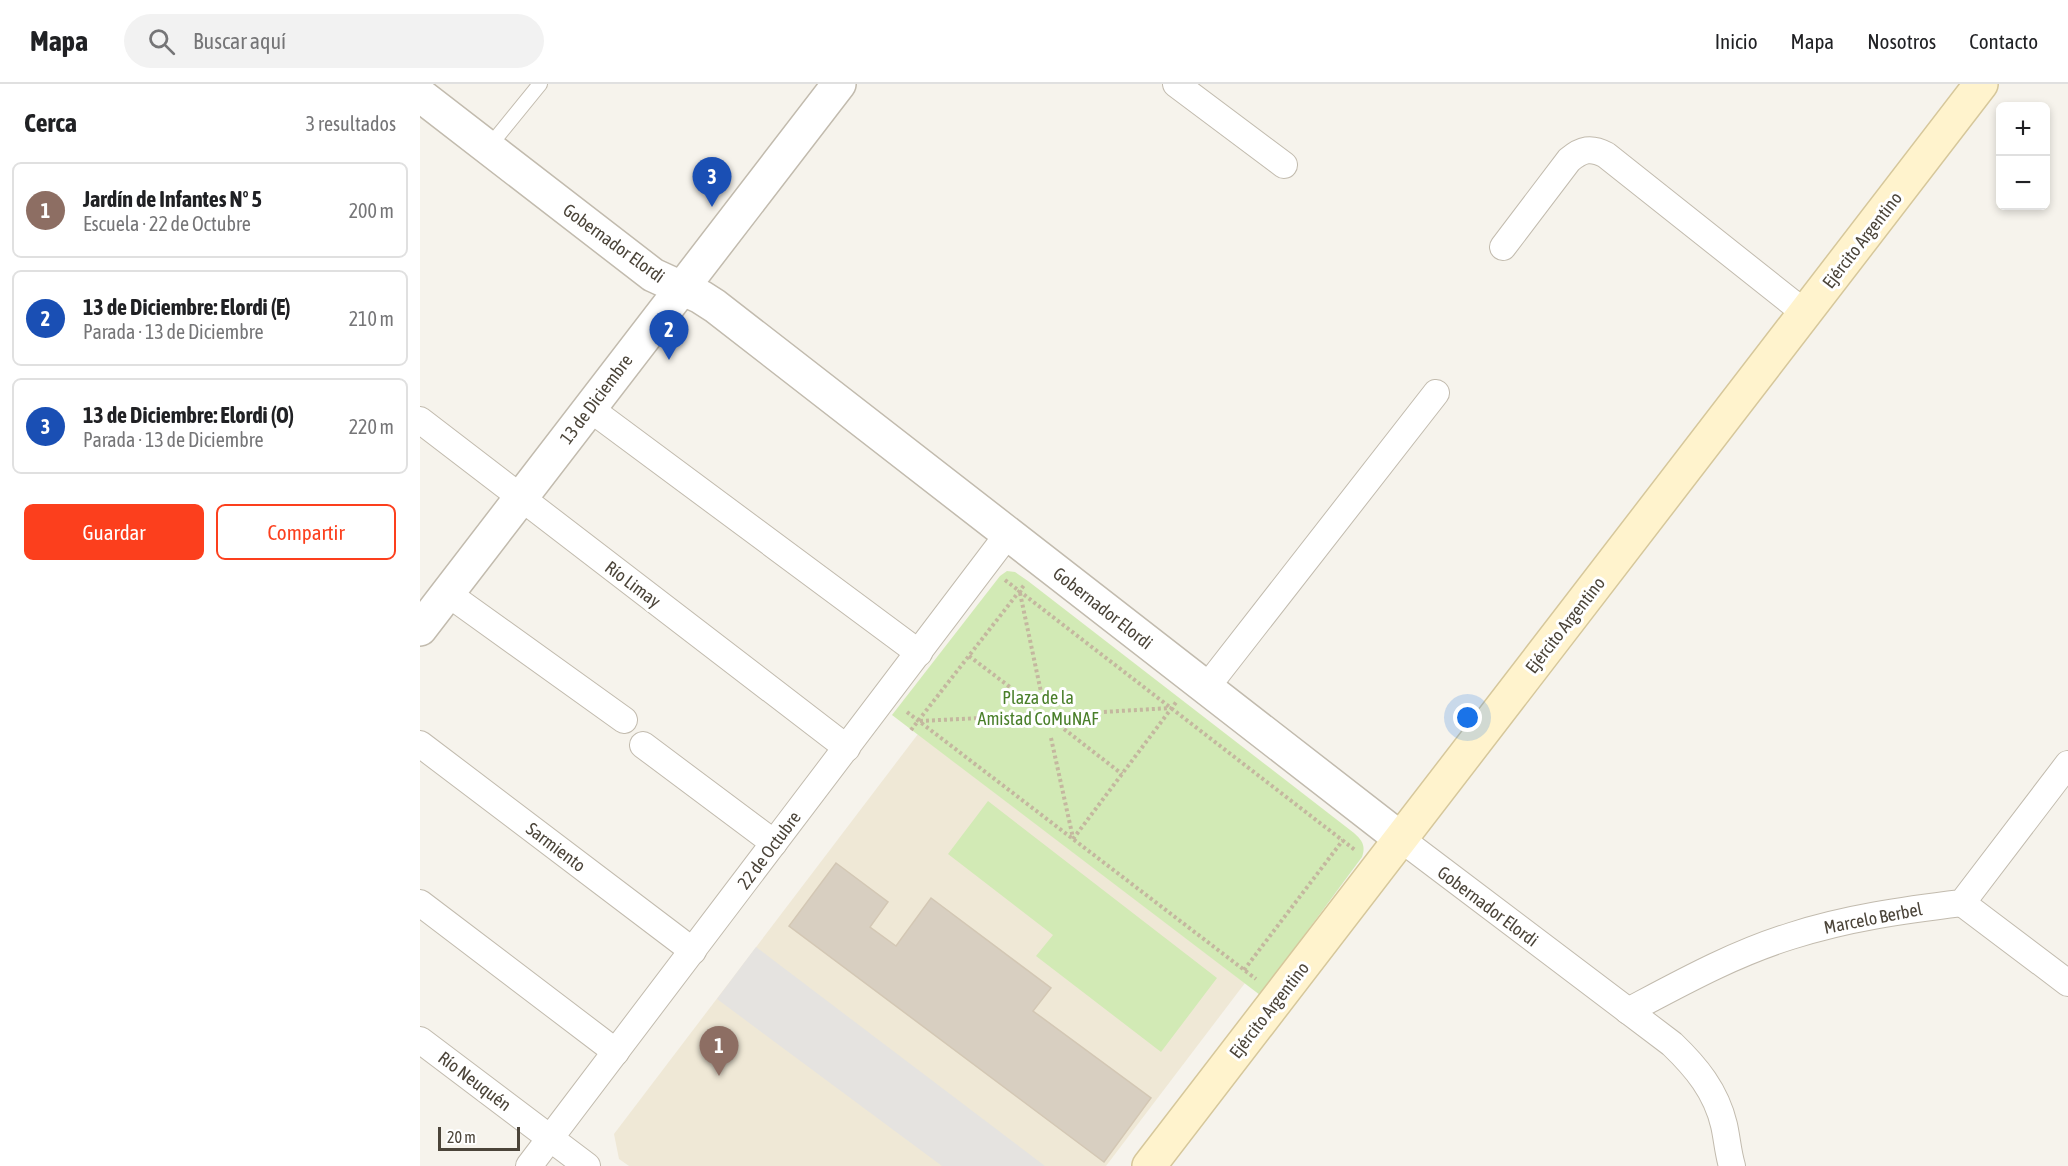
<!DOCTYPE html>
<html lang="es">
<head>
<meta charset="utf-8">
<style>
  :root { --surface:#fff; --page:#f2f2f2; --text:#202124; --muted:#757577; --line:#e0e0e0; --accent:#fc3f1d }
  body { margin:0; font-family:"Asap Condensed",sans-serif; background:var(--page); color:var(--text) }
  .controls { position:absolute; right:18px; top:18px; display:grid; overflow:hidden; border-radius:9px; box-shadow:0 3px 9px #0003 }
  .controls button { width:54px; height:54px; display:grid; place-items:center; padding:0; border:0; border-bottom:2px solid var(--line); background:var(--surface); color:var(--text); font:30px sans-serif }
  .scale { position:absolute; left:18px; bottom:15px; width:82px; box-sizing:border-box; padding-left:6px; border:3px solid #4b4439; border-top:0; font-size:16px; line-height:21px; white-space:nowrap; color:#4b4439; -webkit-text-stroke:4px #fff; paint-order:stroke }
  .you { position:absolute; left:1048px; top:634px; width:21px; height:21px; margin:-15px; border:4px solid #fff; border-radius:50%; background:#1a73e8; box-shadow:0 0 0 9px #1a73e833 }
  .badge { display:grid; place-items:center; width:39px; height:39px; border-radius:50%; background:var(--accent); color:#fff; font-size:20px; font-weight:700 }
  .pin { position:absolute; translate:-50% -50px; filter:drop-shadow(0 2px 3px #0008) }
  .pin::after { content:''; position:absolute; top:32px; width:21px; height:18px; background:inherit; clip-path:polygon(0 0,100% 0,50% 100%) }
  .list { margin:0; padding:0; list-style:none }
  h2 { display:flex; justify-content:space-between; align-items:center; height:78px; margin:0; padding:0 24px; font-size:26px }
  h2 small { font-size:20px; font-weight:400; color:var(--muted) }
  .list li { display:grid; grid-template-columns:39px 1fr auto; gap:18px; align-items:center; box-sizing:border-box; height:96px; margin:0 12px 12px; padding:0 12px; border:2px solid var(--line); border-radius:9px }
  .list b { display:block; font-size:22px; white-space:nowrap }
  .list p { margin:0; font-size:20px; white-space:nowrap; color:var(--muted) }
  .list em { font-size:20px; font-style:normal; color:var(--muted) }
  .actions { display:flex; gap:12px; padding:18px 24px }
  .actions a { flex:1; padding:14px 0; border:2px solid var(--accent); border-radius:9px; text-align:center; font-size:21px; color:var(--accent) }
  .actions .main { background:var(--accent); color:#fff }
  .icon { flex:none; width:33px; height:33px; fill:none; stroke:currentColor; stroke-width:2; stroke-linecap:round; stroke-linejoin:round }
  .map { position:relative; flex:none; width:1648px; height:1082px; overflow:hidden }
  header { display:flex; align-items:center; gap:36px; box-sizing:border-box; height:84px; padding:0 30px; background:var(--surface); border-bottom:2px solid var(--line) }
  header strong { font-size:28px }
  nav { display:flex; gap:33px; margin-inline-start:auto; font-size:21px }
  .search { width:420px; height:54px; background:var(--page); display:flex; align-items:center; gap:15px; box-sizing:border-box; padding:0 21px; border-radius:33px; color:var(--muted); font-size:22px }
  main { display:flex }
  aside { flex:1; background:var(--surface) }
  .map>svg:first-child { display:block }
  .education { fill:#efe8d6 }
  .green { fill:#d2eab5 }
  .parking { fill:#e5e3e0 }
  .building { fill:#d8cfc1; stroke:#d3c7b4; stroke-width:1.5 }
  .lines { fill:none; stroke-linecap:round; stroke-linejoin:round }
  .service-casing { stroke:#c2bbae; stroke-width:16 }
  .minor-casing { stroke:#c2bbae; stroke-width:28 }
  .tertiary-casing { stroke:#c2bbae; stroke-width:36 }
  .secondary-casing { stroke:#d6c79b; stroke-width:36 }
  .path { stroke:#c4b79f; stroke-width:4; stroke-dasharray:3 3; stroke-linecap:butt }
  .service { stroke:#fff; stroke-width:14 }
  .minor { stroke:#fff; stroke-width:26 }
  .tertiary { stroke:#fff; stroke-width:33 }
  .secondary { stroke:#fff3cd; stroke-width:33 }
  .labels { text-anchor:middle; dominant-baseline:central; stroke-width:6; stroke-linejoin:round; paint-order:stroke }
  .street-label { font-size:18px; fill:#4b4439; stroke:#fff }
  .park-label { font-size:18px; fill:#4a7f2a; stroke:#fff }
</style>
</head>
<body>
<header>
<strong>Mapa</strong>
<div class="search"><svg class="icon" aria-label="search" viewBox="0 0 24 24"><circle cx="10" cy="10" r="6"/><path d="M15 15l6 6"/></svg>Buscar aquí</div>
<nav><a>Inicio</a><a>Mapa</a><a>Nosotros</a><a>Contacto</a></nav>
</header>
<main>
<aside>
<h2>Cerca<small>3 resultados</small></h2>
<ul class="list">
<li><span class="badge" style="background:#8d6e63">1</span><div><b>Jardín de Infantes N° 5</b><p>Escuela · 22 de Octubre</p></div><em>200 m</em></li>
<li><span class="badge" style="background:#1a4fb4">2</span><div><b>13 de Diciembre: Elordi (E)</b><p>Parada · 13 de Diciembre</p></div><em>210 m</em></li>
<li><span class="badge" style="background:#1a4fb4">3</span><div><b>13 de Diciembre: Elordi (O)</b><p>Parada · 13 de Diciembre</p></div><em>220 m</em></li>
</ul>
<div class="actions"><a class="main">Guardar</a><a>Compartir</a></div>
</aside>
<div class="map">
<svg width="1648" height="1082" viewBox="0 0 1648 1082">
  <rect width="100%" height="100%" fill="#f6f3ec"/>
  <path class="education" d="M498 650 825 899 686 1082H209L199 1075 194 1050Z"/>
  <g class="green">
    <path d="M587 487 595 488 608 497 934 749C942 756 946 762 942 773L840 911 472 631 580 492Z"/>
    <path d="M568 717 797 894 741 968 616 872 633 851 528 770Z"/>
  </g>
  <path class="parking" d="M336 863 625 1082H522L297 915Z"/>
  <path class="building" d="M416 779 468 818 450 843 476 862 511 814 631 904 613 927 731 1014 684 1078 369 842Z"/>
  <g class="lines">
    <g class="service-casing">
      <path id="service" d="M68 64 120 0"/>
    </g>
    <g class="minor-casing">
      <g id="minor">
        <path d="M756 0 864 81"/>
        <path d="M1083 163 1149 76C1162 65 1171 63 1186 71L1385 229"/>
        <path d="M169 324 499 569"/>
        <path d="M0 336 427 664"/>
        <path d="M27 509 204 636"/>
        <path d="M786 604 1016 309"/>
        <path d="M0 660 273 867"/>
        <path d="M223 661 354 759"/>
        <path d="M981 755 1252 960C1276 983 1296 1007 1304 1041 1307 1054 1308 1069 1312 1082"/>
        <path d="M0 819 196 968"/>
        <path d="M1542 819 1648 899"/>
        <path d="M1208 927C1261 899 1313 870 1371 852 1427 834 1484 826 1542 819L1648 680"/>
        <path d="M0 956 167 1082"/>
        <path d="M109 1082 588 450"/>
      </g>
    </g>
    <g class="tertiary-casing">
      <g id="tertiary">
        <path d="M0 11 233 191 281 213 295 222 981 755"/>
        <path d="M0 545 419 0"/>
      </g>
    </g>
    <g class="secondary-casing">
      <path id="secondary" d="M729 1082 1561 0"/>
    </g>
    <g class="path">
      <path d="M585 496 935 766"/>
      <path d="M600 509 621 608"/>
      <path d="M549 572 607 616"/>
      <path d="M487 628 836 895"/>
      <path d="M648 630 751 624"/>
      <path d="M500 637 601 632"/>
      <path d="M644 645 702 690"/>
      <path d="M491 646 605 500"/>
      <path d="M631 654 653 754"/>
      <path d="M653 755 757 617"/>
      <path d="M824 886 923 756"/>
    </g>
    <use href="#service" class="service"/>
    <use href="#minor" class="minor"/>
    <use href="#tertiary" class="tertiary"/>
    <use href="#secondary" class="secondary"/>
  </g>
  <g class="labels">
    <g class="street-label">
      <text transform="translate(1442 156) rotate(-52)">Ejército Argentino</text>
      <text transform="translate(194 159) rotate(36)">Gobernador Elordi</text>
      <text transform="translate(176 315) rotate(-53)">13 de Diciembre</text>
      <text transform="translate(213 500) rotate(37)">Río Limay</text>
      <text transform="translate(683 524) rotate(38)">Gobernador Elordi</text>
      <text transform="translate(1145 541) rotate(-52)">Ejército Argentino</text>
      <text transform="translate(136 763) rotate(37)">Sarmiento</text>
      <text transform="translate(349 766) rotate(-53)">22 de Octubre</text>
      <text transform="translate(1068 822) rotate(37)">Gobernador Elordi</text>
      <text transform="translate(1453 834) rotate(-11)">Marcelo Berbel</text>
      <text transform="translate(849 926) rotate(-52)">Ejército Argentino</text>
      <text transform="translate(55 997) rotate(37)">Río Neuquén</text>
    </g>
    <g class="park-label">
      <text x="618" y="613">Plaza de la<tspan x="618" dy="21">Amistad CoMuNAF</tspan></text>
    </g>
  </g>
</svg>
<div class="controls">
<button>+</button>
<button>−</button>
</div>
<div class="scale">20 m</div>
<div class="you"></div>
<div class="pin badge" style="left:299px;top:992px;background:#8d6e63">1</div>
<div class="pin badge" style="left:249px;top:276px;background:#1a4fb4">2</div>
<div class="pin badge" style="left:292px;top:123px;background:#1a4fb4">3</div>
</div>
</main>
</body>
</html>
